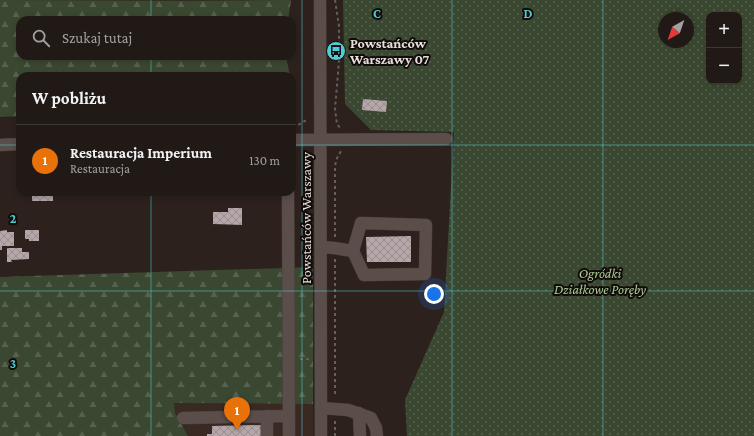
<!DOCTYPE html>
<html lang="pl">
<head>
<meta charset="utf-8">
<style>
  :root { --surface:#211916; --page:#29221f; --text:#f1f3f6; --muted:#a2a0a1; --line:#3e3835; --accent:#d93025 }
  body { margin:0; font-family:"Crimson Pro",serif; background:var(--page); color:var(--text) }
  .controls { position:absolute; right:12px; top:12px; display:grid; overflow:hidden; border-radius:8px; box-shadow:0 2px 6px #0003 }
  .controls button { width:36px; height:36px; display:grid; place-items:center; padding:0; border:0; border-bottom:1px solid var(--line); background:var(--surface); color:var(--text); font:20px sans-serif }
  .compass { position:absolute; left:658px; top:12px; width:36px; height:36px; border-radius:50%; background:var(--surface); box-shadow:0 2px 6px #0003; rotate:220deg }
  .you { position:absolute; left:434px; top:294px; width:14px; height:14px; margin:-10px; border:3px solid #fff; border-radius:50%; background:#1a73e8; box-shadow:0 0 0 6px #1a73e833 }
  .badge { display:grid; place-items:center; width:26px; height:26px; border-radius:50%; background:var(--accent); color:#fff; font-size:13px; font-weight:700 }
  .pin { position:absolute; translate:-50% -33px; filter:drop-shadow(0 1px 2px #0008) }
  .pin::after { content:''; position:absolute; top:21px; width:14px; height:12px; background:inherit; clip-path:polygon(0 0,100% 0,50% 100%) }
  .list { margin:0; padding:0; list-style:none }
  h2 { display:flex; justify-content:space-between; align-items:center; height:52px; margin:0; padding:0 16px; font-size:17px }
  h2 small { font-size:13px; font-weight:400; color:var(--muted) }
  .list li { display:grid; grid-template-columns:26px 1fr auto; gap:12px; align-items:center; box-sizing:border-box; height:72px; padding:0 16px; border-top:1px solid var(--line) }
  .list b { display:block; font-size:15px; white-space:nowrap }
  .list p { margin:0; font-size:13px; white-space:nowrap; color:var(--muted) }
  .list em { font-size:13px; font-style:normal; color:var(--muted) }
  .icon { flex:none; width:22px; height:22px; fill:none; stroke:currentColor; stroke-width:2; stroke-linecap:round; stroke-linejoin:round }
  .map { position:relative; flex:none; width:754px; height:436px; overflow:hidden }
  .search { position:absolute; background:var(--surface); box-shadow:0 2px 6px #0003; left:16px; top:16px; width:280px; height:44px; display:flex; align-items:center; gap:10px; box-sizing:border-box; padding:0 14px; border-radius:12px; color:var(--muted); font-size:15px }
  .panel { position:absolute; background:var(--surface); box-shadow:0 2px 6px #0003; left:16px; top:72px; width:280px; height:124px; border-radius:12px }
  .map>svg:first-child { display:block }
  .built { fill:#3a2923 }
  .green { fill:url(#green-dots); fill-rule:evenodd }
  .forest { fill:url(#forest-firs) }
  .building { fill:url(#building-cross-hatch) }
  .lines { fill:none; stroke-linecap:round; stroke-linejoin:round }
  .minor-casing { stroke:#463e3a; stroke-width:13 }
  .path { stroke:#675d59; stroke-width:2; stroke-dasharray:3 3; stroke-linecap:butt }
  .minor { stroke:#5b4e4a; stroke-width:12 }
  .grid { fill:none; stroke:#51ccd4; stroke-width:1; stroke-opacity:0.55 }
  .labels { text-anchor:middle; dominant-baseline:central; stroke-width:4; stroke-linejoin:round; paint-order:stroke }
  .poi-label { font-size:14px; font-weight:bold; fill:#e5dedb; stroke:#110c0a; text-anchor:start }
  .street-label { font-size:14px; fill:#e5dedb; stroke:#110c0a }
  .park-label { font-size:14px; font-style:italic; fill:#acca95; stroke:#110c0a }
  .grid-label { font-size:13px; text-anchor:middle; font-weight:bold; fill:#51ccd4; stroke:#110c0a; stroke-width:4; stroke-linejoin:round; paint-order:stroke }
</style>
</head>
<body>
<div class="map">
<svg width="754" height="436" viewBox="0 0 754 436">
  <defs>
    <pattern id="green-dots" width="8" height="8" patternUnits="userSpaceOnUse"><rect width="8" height="8" fill="#3b4831"/><path d="M2 2h.1M6 6h.1" fill="none" stroke="#57624e" stroke-width="1.8" stroke-linecap="round"/></pattern>
    <pattern id="forest-firs" width="22" height="20" patternUnits="userSpaceOnUse"><rect width="22" height="20" fill="#3b4831"/><path d="M5 1l3.5 6h-7zM16 11l3.5 6h-7z" fill="#57624e"/></pattern>
    <pattern id="building-cross-hatch" width="8" height="8" patternUnits="userSpaceOnUse"><rect width="8" height="8" fill="#b5a6aa"/><path d="M0 0l8 8M0 8l8-8" fill="none" stroke="#998d90"/></pattern>
  </defs>
  <rect width="100%" height="100%" fill="#2c211d"/>
  <path class="built" d="M174 403 313 404V436H188L175 413Z"/>
  <g class="green">
    <path d="M185 0H291V1Z"/>
    <path d="M343 0H754V436H407L405 400 444 312 454 132 371 130 345 104ZM709 15H739V81H709ZM664 18H688V42H664Z"/>
  </g>
  <g class="forest">
    <path d="M0 0 291 1 288 20H20V56H286L290 76H20V116L0 117Z"/>
    <path d="M313 267V404L174 403 175 413 188 436H0V277Z"/>
  </g>
  <g class="building">
    <path d="M363 99 387 101 386 112 362 110Z"/>
    <path d="M32 192H59V195H53V201H32Z"/>
    <path d="M228 208H242V225L213 224V212H228Z"/>
    <path d="M7 230V232H14V246H2V250H0V231Z"/>
    <path d="M25 230H39V241H29V239H25Z"/>
    <path d="M411 236V262H367L366 237Z"/>
    <path d="M7 248H22V252H29V259L11 260 12 262H7Z"/>
    <path d="M262 425V436H207V434H212V426Z"/>
  </g>
  <g class="lines">
    <g class="minor-casing">
      <g id="minor">
        <path d="M320 0 321 436"/>
        <path d="M292 140 446 139"/>
        <path d="M0 145 20 144"/>
        <path d="M288 192 289 436"/>
        <path d="M321 247 334 248 353 251 364 275 425 274 426 225 361 223 353 251"/>
        <path d="M321 408 348 410 371 418 376 428 377 436"/>
        <path d="M359 413 360 436"/>
        <path d="M267 416V436"/>
        <path d="M183 418 289 416"/>
      </g>
    </g>
    <g class="path">
      <path d="M335 0 339 26V61L335 109 337 124 340 128"/>
      <path d="M293 128 308 119"/>
      <path d="M335 237V167L336 160 341 151"/>
      <path d="M335 259V397"/>
      <path d="M300 359H310"/>
      <path d="M335 421V436"/>
    </g>
    <use href="#minor" class="minor"/>
  </g>
  <path class="grid" d="M151 0V20M302 0V436M452 0V436M603 0V436M151 56V76M0 145H20M292 145H754M151 192V436M0 291H754"/>
  <defs>
    <g id="bus-disc" transform="scale(1)"><circle r="9.5" fill="#51ccd4" stroke="#110c0a"/><path d="M-5-6H5V4H4V6H2V4H-2V6H-4V4H-5ZM-3.5-4V0h7V-4ZM-3.5 1.2v1.5H-2V1.2ZM2 1.2v1.5H3.5V1.2Z" fill="#111"/></g>
  </defs>
  <g fill-rule="evenodd">
    <use href="#bus-disc" x="336" y="51"/>
  </g>
  <g class="labels">
    <g class="poi-label">
      <text x="350" y="43">Powstańców<tspan x="350" dy="16">Warszawy 07</tspan></text>
    </g>
    <g class="street-label">
      <text transform="translate(306 218) rotate(-90)">Powstańców Warszawy</text>
    </g>
    <g class="park-label">
      <text x="600" y="273">Ogródki<tspan x="600" dy="16">Działkowe Poręby</tspan></text>
    </g>
  </g>
  <g class="grid-label">
    <text x="377" y="18">C</text>
    <text x="528" y="18">D</text>
    <text x="13" y="223">2</text>
    <text x="13" y="368">3</text>
  </g>
</svg>
<div class="controls">
<button>+</button>
<button>−</button>
</div>
<svg class="compass" viewBox="-18 -18 36 36"><path d="M0-13l5 13h-10z" fill="#e53935"/><path d="M0 13l5-13h-10z" fill="#a2a0a1"/></svg>
<div class="you"></div>
<div class="pin badge" style="left:237px;top:430px;background:#e8710a">1</div>
<div class="search"><svg class="icon" aria-label="search" viewBox="0 0 24 24"><circle cx="10" cy="10" r="6"/><path d="M15 15l6 6"/></svg>Szukaj tutaj</div>
<section class="panel">
<h2>W pobliżu<small></small></h2>
<ul class="list">
<li><span class="badge" style="background:#e8710a">1</span><div><b>Restauracja Imperium</b><p>Restauracja</p></div><em>130 m</em></li>
</ul>
</section>
</div>
</body>
</html>
